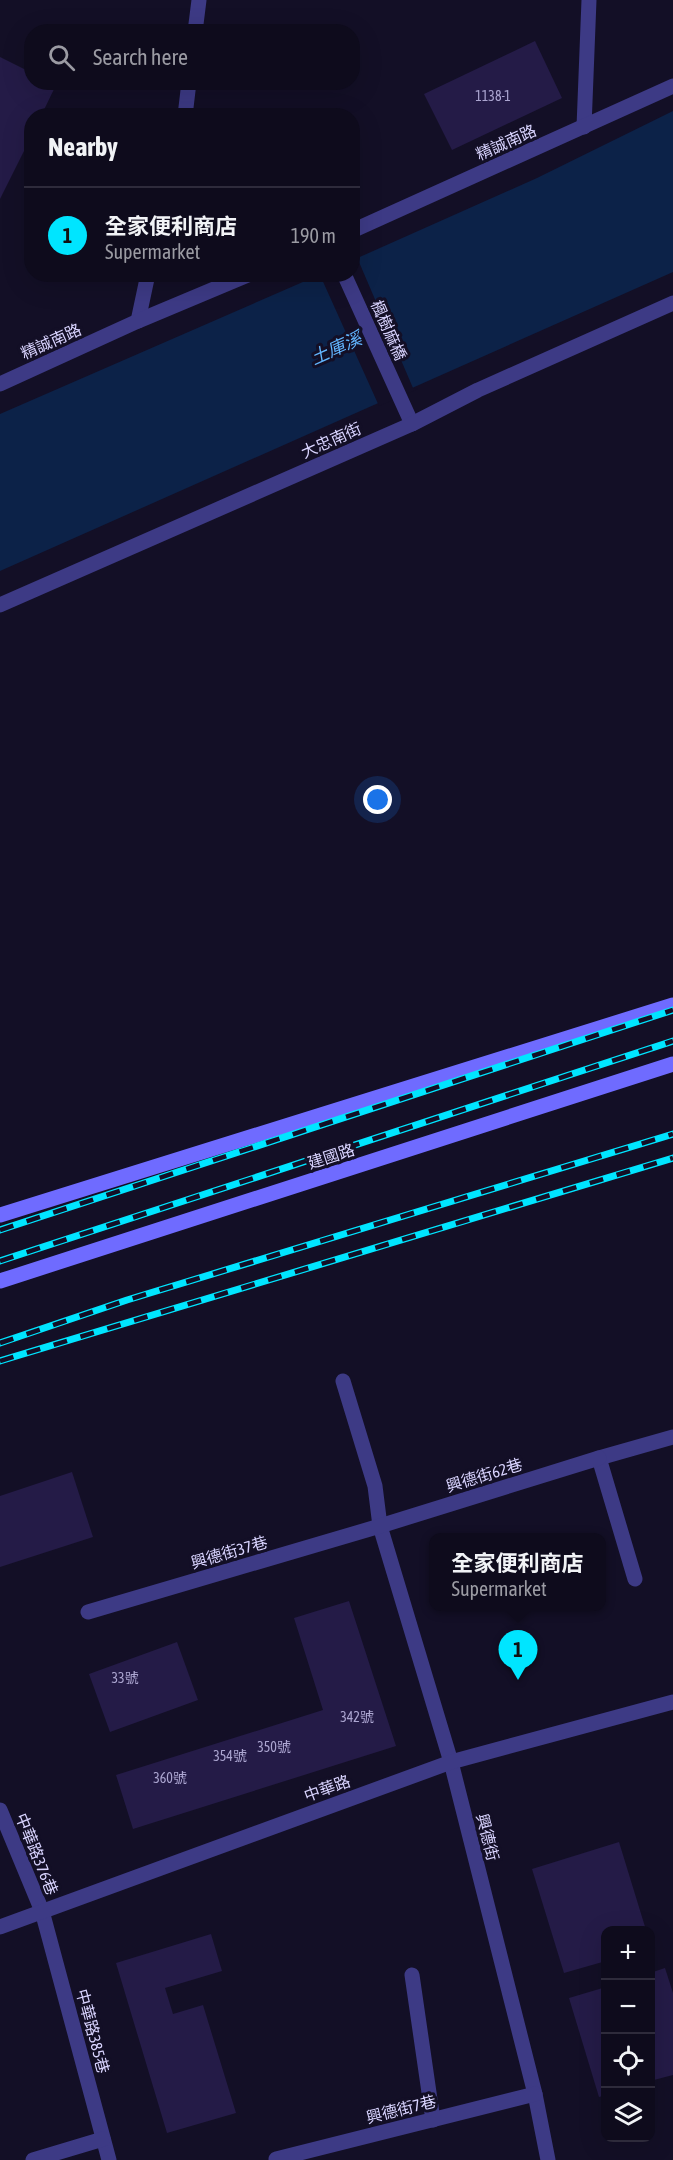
<!DOCTYPE html>
<html lang="en">
<head>
<meta charset="utf-8">
<style>
  :root { --surface:#0e0b1c; --page:#1c1929; --text:#f1f3f6; --muted:#9b9ba3; --line:#2e2b3b; --accent:#00e5ff }
  body { margin:0; font-family:"Asap Condensed","Noto Sans TC",sans-serif; background:var(--page); color:var(--text) }
  .controls { position:absolute; right:18px; bottom:18px; display:grid; overflow:hidden; border-radius:12px; box-shadow:0 6px 24px #0002 }
  .controls button { width:54px; height:54px; display:grid; place-items:center; padding:0; border:0; border-bottom:2px solid var(--line); background:var(--surface); color:var(--text); font:30px sans-serif }
  .you { position:absolute; left:378px; top:800px; width:21px; height:21px; margin:-15px; border:4px solid #fff; border-radius:50%; background:#1a73e8; box-shadow:0 0 0 9px #1a73e833 }
  .badge { display:grid; place-items:center; width:39px; height:39px; border-radius:50%; background:var(--accent); color:#111; font-size:20px; font-weight:700 }
  .pin { position:absolute; translate:-50% -50px; filter:drop-shadow(0 2px 3px #0008) }
  .pin::after { content:''; position:absolute; top:32px; width:21px; height:18px; background:inherit; clip-path:polygon(0 0,100% 0,50% 100%) }
  .popup { position:absolute; left:429px; top:1533px; width:177px; height:78px; box-sizing:border-box; display:grid; place-content:center; border-radius:12px; background:var(--surface); filter:drop-shadow(0 2px 4px #0005); font-size:20px; white-space:nowrap; color:var(--muted) }
  .popup b { font-size:22px; color:var(--text) }
  .popup::after { content:''; position:absolute; left:50%; top:100%; margin-left:-12px; border:12px solid transparent; border-top-color:var(--surface) }
  .list { margin:0; padding:0; list-style:none }
  h2 { display:flex; justify-content:space-between; align-items:center; height:78px; margin:0; padding:0 24px; font-size:26px }
  h2 small { font-size:20px; font-weight:400; color:var(--muted) }
  .list li { display:grid; grid-template-columns:39px 1fr auto; gap:18px; align-items:center; box-sizing:border-box; height:96px; padding:0 24px; border-top:2px solid var(--line) }
  .list b { display:block; font-size:22px; white-space:nowrap }
  .list p { margin:0; font-size:20px; white-space:nowrap; color:var(--muted) }
  .list em { font-size:20px; font-style:normal; color:var(--muted) }
  .icon { flex:none; width:33px; height:33px; fill:none; stroke:currentColor; stroke-width:2; stroke-linecap:round; stroke-linejoin:round }
  .map { position:relative; flex:none; width:673px; height:2160px; overflow:hidden }
  .search { position:absolute; background:var(--surface); box-shadow:0 6px 24px #0002; left:24px; top:24px; width:336px; height:66px; display:flex; align-items:center; gap:15px; box-sizing:border-box; padding:0 21px; border-radius:24px; color:var(--muted); font-size:22px }
  .panel { position:absolute; background:var(--surface); box-shadow:0 6px 24px #0002; left:24px; top:108px; width:336px; height:174px; border-radius:24px }
  .map>svg:first-child { display:block }
  .water { fill:#0c2248 }
  .pier { fill:#130f26 }
  .building { fill:#241b47 }
  .lines { fill:none; stroke-linecap:round; stroke-linejoin:round }
  .lane { stroke:#3d3a85; stroke-width:15 }
  .street { stroke:#3d3a85; stroke-width:15 }
  .secondary { stroke:#6f6bff; stroke-width:15 }
  .rail-casing { stroke:#00e5ff; stroke-width:7 }
  .rail { stroke:#130f26; stroke-width:4.5; stroke-dasharray:14; stroke-linecap:butt }
  .labels { text-anchor:middle; dominant-baseline:central; stroke-width:6; stroke-linejoin:round; paint-order:stroke }
  .number-label { font-size:14px; fill:#aca6d1 }
  .street-label { font-size:16px; fill:#d9d4ff; stroke:#130f26 }
  .water-label { font-size:18px; font-style:italic; fill:#62b6ff; stroke:#130f26 }
</style>
</head>
<body>
<div class="map">
<svg width="673" height="2160" viewBox="0 0 673 2160">
  <rect width="100%" height="100%" fill="#130f26"/>
  <path class="water" d="M673 111V272L0 571V414L319 275 352 274 353 260 537 178Z"/>
  <path class="pier" d="M356 255 413 388 418 389 379 406 320 275 352 274V256Z"/>
  <g class="building">
    <path d="M535 41 562 98 452 150 424 94Z"/>
    <path d="M0 57 32 73V82L56 85 41 116H32V135L0 199Z"/>
    <path d="M72 1472 93 1537 0 1567V1496Z"/>
    <path d="M349 1601 396 1746 133 1829 116 1775 323 1710 294 1618Z"/>
    <path d="M177 1642 198 1700 110 1732 89 1674Z"/>
    <path d="M619 1842 646 1930H606V1961L564 1973 532 1869Z"/>
    <path d="M211 1934 222 1971 165 1988 173 2014 203 2005 236 2113 167 2133 116 1963Z"/>
    <path d="M665 1968 673 1993V2075L650 2081V1973Z"/>
    <path d="M606 1987V2095L599 2097 569 1998Z"/>
  </g>
  <g class="lines">
    <g class="lane">
      <path d="M195 32 199 0"/>
      <path d="M185 116 189 82"/>
      <path d="M584 127 589 0"/>
      <path d="M138 321 148 274"/>
      <path d="M343 1381 375 1486 380 1526 451 1762 535 2094 548 2160"/>
      <path d="M635 1579 599 1458 673 1437"/>
      <path d="M88 1612 380 1526 599 1458"/>
      <path d="M0 1810 42 1911 109 2160"/>
      <path d="M412 1975 433 2120"/>
      <path d="M276 2159 535 2094"/>
      <path d="M33 2160 103 2139"/>
    </g>
    <g class="street">
      <path d="M352 231 673 86"/>
      <path d="M344 274 412 424"/>
      <path d="M0 384 138 321 250 274"/>
      <path d="M0 605 412 424 478 390 673 303"/>
      <path d="M0 1927 451 1762 673 1702"/>
    </g>
    <g class="secondary">
      <path d="M0 1215 673 1005"/>
      <path d="M0 1281 673 1064"/>
    </g>
    <g class="rail-casing">
      <g id="rail">
        <path d="M0 1230 673 1010"/>
        <path d="M0 1261 673 1041"/>
        <path d="M0 1343 127 1300 673 1134"/>
        <path d="M0 1361 673 1158"/>
      </g>
    </g>
    <use href="#rail" class="rail"/>
  </g>
  <g class="labels">
    <g class="number-label">
      <text x="493" y="96">1138-1</text>
      <text x="125" y="1678">33號</text>
      <text x="357" y="1717">342號</text>
      <text x="274" y="1747">350號</text>
      <text x="230" y="1756">354號</text>
      <text x="170" y="1778">360號</text>
    </g>
    <g class="street-label">
      <text transform="translate(506 142) rotate(-24)">精誠南路</text>
      <text transform="translate(389 330) rotate(66)">楓樹麻橋</text>
      <text transform="translate(51 341) rotate(-24)">精誠南路</text>
      <text transform="translate(331 440) rotate(-24)">大忠南街</text>
      <text transform="translate(331 1156) rotate(-18)">建國路</text>
      <text transform="translate(484 1475) rotate(-17)">興德街62巷</text>
      <text transform="translate(229 1552) rotate(-16)">興德街37巷</text>
      <text transform="translate(327 1788) rotate(-20)">中華路</text>
      <text transform="translate(488 1837) rotate(76)">興德街</text>
      <text transform="translate(37 1854) rotate(68)">中華路376巷</text>
      <text transform="translate(93 2031) rotate(75)">中華路385巷</text>
      <text transform="translate(401 2109) rotate(-14)">興德街7巷</text>
    </g>
    <g class="water-label">
      <text transform="translate(336 348) rotate(-24)">土庫溪</text>
    </g>
  </g>
</svg>
<div class="controls">
<button>+</button>
<button>−</button>
<button><svg class="icon" aria-label="locate" viewBox="0 0 24 24"><circle cx="12" cy="12" r="6"/><path d="M12 2v4M12 18v4M2 12h4M18 12h4"/></svg></button>
<button><svg class="icon" aria-label="layers" viewBox="0 0 24 24"><path d="M12 4l9 5-9 5-9-5zM3 14l9 5 9-5"/></svg></button>
</div>
<div class="you"></div>
<div class="pin badge" style="left:518px;top:1680px">1</div>
<div class="popup"><b>全家便利商店</b>Supermarket</div>
<div class="search"><svg class="icon" aria-label="search" viewBox="0 0 24 24"><circle cx="10" cy="10" r="6"/><path d="M15 15l6 6"/></svg>Search here</div>
<section class="panel">
<h2>Nearby<small></small></h2>
<ul class="list">
<li><span class="badge">1</span><div><b>全家便利商店</b><p>Supermarket</p></div><em>190 m</em></li>
</ul>
</section>
</div>
</body>
</html>
